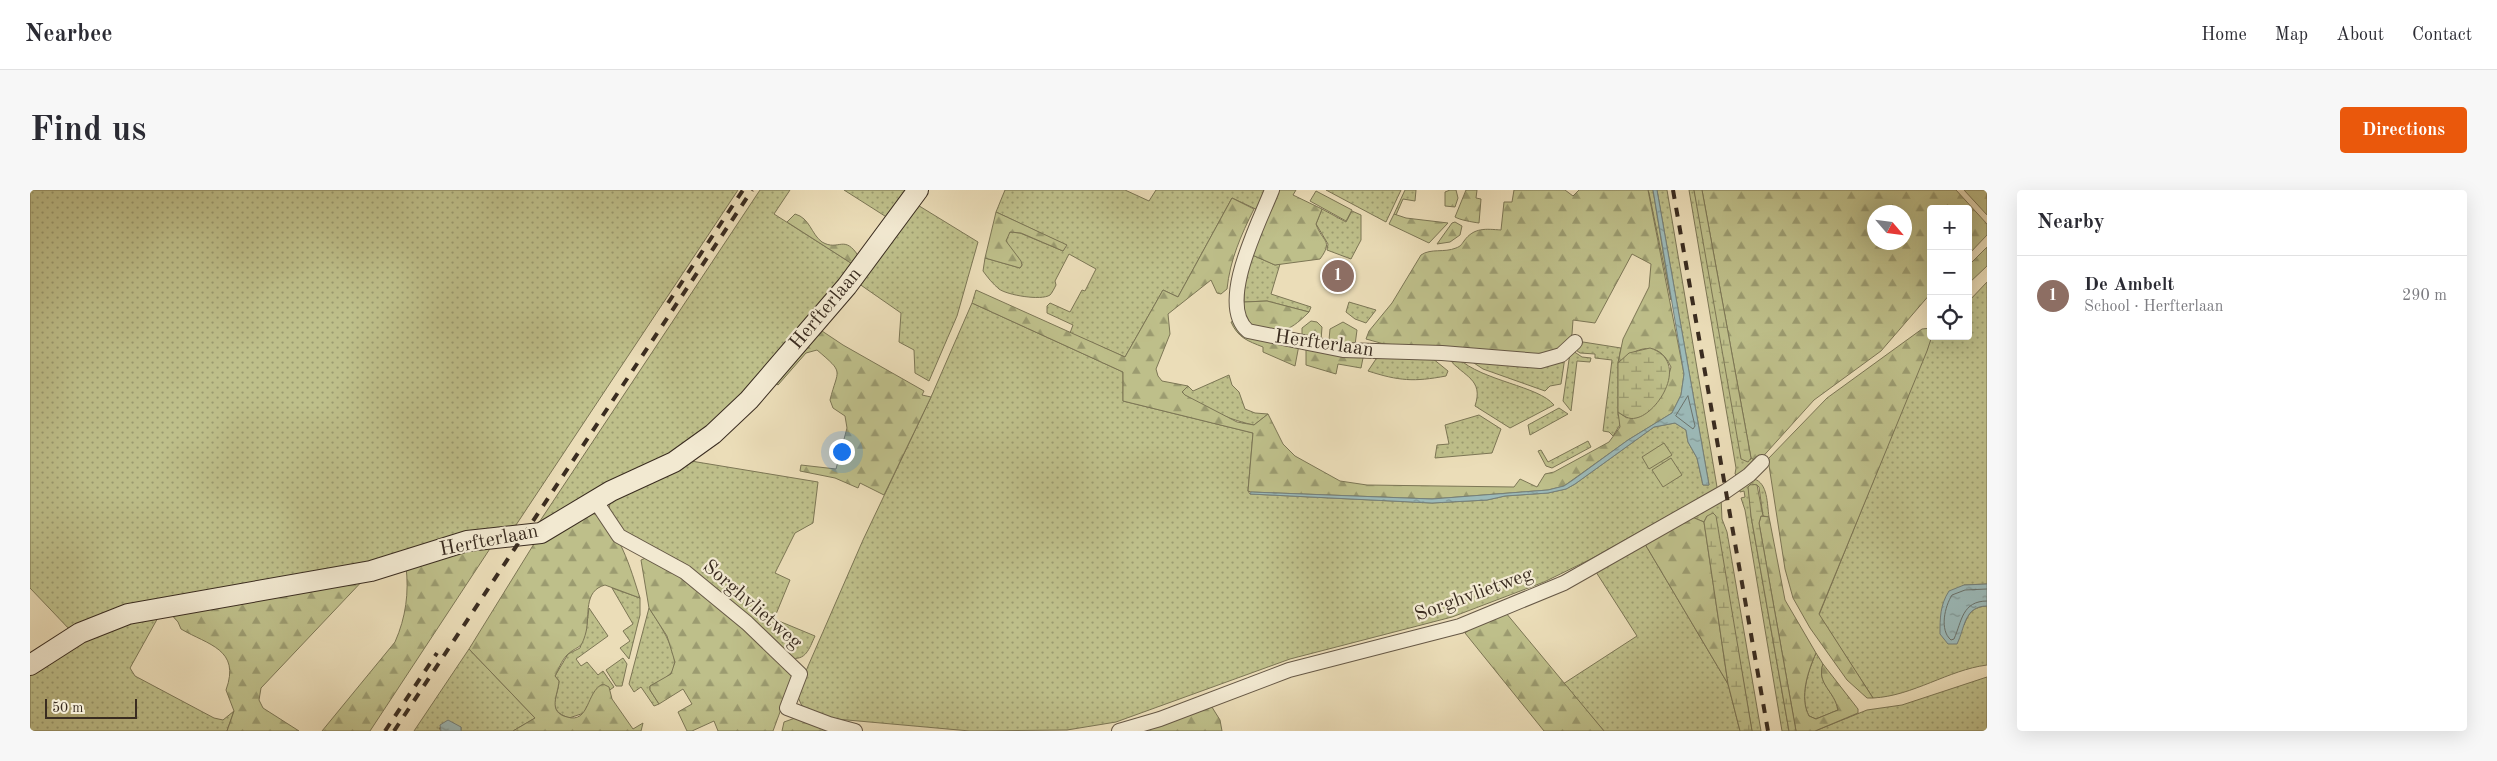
<!DOCTYPE html>
<html lang="en">
<head>
<meta charset="utf-8">
<style>
  :root { --surface:#fff; --page:#f7f7f7; --text:#2b2b33; --muted:#7c7c81; --line:#e1e1e2; --accent:#ea580c }
  body { margin:0; font-family:"Old Standard TT",serif; background:var(--page); color:var(--text) }
  .controls { position:absolute; right:15px; top:15px; display:grid; overflow:hidden; border-radius:5px; box-shadow:0 5px 20px #0002 }
  .controls button { width:45px; height:45px; display:grid; place-items:center; padding:0; border:0; border-bottom:1px solid var(--line); background:var(--surface); color:var(--text); font:25px sans-serif }
  .compass { position:absolute; left:1837px; top:15px; width:45px; height:45px; border-radius:50%; background:var(--surface); box-shadow:0 5px 20px #0002; rotate:118deg }
  .scale { position:absolute; left:15px; bottom:12px; width:92px; box-sizing:border-box; padding-left:5px; border:2px solid #3a2c20; border-top:0; font-size:14px; line-height:18px; white-space:nowrap; color:#3a2c20; -webkit-text-stroke:4px #f2e9d1; paint-order:stroke }
  .you { position:absolute; left:811px; top:261px; width:18px; height:18px; margin:-12px; border:4px solid #fff; border-radius:50%; background:#1a73e8; box-shadow:0 0 0 8px #1a73e833 }
  .badge { display:grid; place-items:center; width:32px; height:32px; border-radius:50%; background:var(--accent); color:#fff; font-size:16px; font-weight:700 }
  .pin { position:absolute; translate:-50% -50%; border:2px solid #fff; box-shadow:0 1px 5px #0006 }
  .list { margin:0; padding:0; list-style:none }
  h2 { display:flex; justify-content:space-between; align-items:center; height:65px; margin:0; padding:0 20px; font-size:21px }
  h2 small { font-size:16px; font-weight:400; color:var(--muted) }
  .list li { display:grid; grid-template-columns:32px 1fr auto; gap:15px; align-items:center; box-sizing:border-box; height:80px; padding:0 20px; border-top:1px solid var(--line) }
  .list b { display:block; font-size:19px; white-space:nowrap }
  .list p { margin:0; font-size:16px; white-space:nowrap; color:var(--muted) }
  .list em { font-size:16px; font-style:normal; color:var(--muted) }
  .icon { flex:none; width:28px; height:28px; fill:none; stroke:currentColor; stroke-width:2; stroke-linecap:round; stroke-linejoin:round }
  .map { position:relative; flex:none; width:1957px; height:541px; overflow:hidden; border-radius:5px }
  header { display:flex; align-items:center; gap:30px; box-sizing:border-box; height:70px; padding:0 25px; background:var(--surface); border-bottom:1px solid var(--line) }
  header strong { font-size:24px }
  nav { display:flex; gap:28px; margin-inline-start:auto; font-size:18px }
  .intro { display:flex; align-items:center; justify-content:space-between; box-sizing:border-box; height:120px; padding:0 30px }
  h1 { margin:0; font-size:35px }
  .button { padding:12px 22px; border-radius:5px; background:var(--accent); color:#fff; font-size:18px; font-weight:700 }
  main { display:flex; gap:30px; padding:0 30px }
  aside { flex:1; background:var(--surface); border-radius:5px; box-shadow:0 5px 20px #0002 }
  .map>svg:first-child { display:block }
  .grass { fill:url(#grass-dots); stroke:#7c7655 }
  .forest { fill:url(#forest-firs); stroke:#7c7655; fill-rule:evenodd }
  .wetland { fill:url(#wetland-marsh); stroke:#7c7655 }
  .pitch { fill:#bebf8a; stroke:#7c7655 }
  .water { fill:url(#water-ripples); stroke:#75817c }
  .lines { fill:none; stroke-linecap:round; stroke-linejoin:round }
  .shore { stroke:#6b736c; stroke-width:1 }
  .street-casing { stroke:#665846; stroke-width:16 }
  .secondary-casing { stroke:#3a2c20; stroke-width:22 }
  .street { stroke:#f2e9d1; stroke-width:14 }
  .secondary { stroke:#f2e9d1; stroke-width:20 }
  .rail { stroke:#3a2c20; stroke-width:4; stroke-dasharray:9 9; stroke-linecap:butt }
  .labels { text-anchor:middle; dominant-baseline:central; stroke-width:4.5; stroke-linejoin:round; paint-order:stroke }
  .street-label { font-size:20px; fill:#3a2c20; stroke:#f2e9d1 }
</style>
</head>
<body>
<header>
<strong>Nearbee</strong>
<nav><a>Home</a><a>Map</a><a>About</a><a>Contact</a></nav>
</header>
<div class="intro"><h1>Find us</h1><a class="button">Directions</a></div>
<main>
<div class="map">
<svg width="1957" height="541" viewBox="0 0 1957 541">
  <defs>
    <pattern id="grass-dots" width="8" height="8" patternUnits="userSpaceOnUse" patternTransform="scale(1.25)"><rect width="8" height="8" fill="#bebf8a"/><path d="M2 2h.1M6 6h.1" fill="none" stroke="#9b9b70" stroke-width="1.8" stroke-linecap="round"/></pattern>
    <pattern id="forest-firs" width="22" height="20" patternUnits="userSpaceOnUse" patternTransform="scale(1.25)"><rect width="22" height="20" fill="#bebf8a"/><path d="M5 1l3.5 6h-7zM16 11l3.5 6h-7z" fill="#9b9b70"/></pattern>
    <pattern id="wetland-marsh" width="20" height="14" patternUnits="userSpaceOnUse" patternTransform="scale(1.25)"><rect width="20" height="14" fill="#bebf8a"/><path d="M1 5h8M5 5V1M11 12h8M15 12V8" fill="none" stroke="#9b9b70"/></pattern>
    <pattern id="water-ripples" width="26" height="14" patternUnits="userSpaceOnUse" patternTransform="scale(1.25)"><rect width="26" height="14" fill="#9cbab9"/><path d="M2 4q2-2 4 0t4 0M15 11q2-2 4 0t4 0" fill="none" stroke="#809796"/></pattern>
  </defs>
  <rect width="100%" height="100%" fill="#ebddb8"/>
  <filter id="stains"><feTurbulence type="fractalNoise" baseFrequency=".004" numOctaves="4"/><feColorMatrix values="0 0 0 0 .2 0 0 0 0 .09 0 0 0 0 .02 0 0 0 .5 -.17"/></filter>
  <radialGradient id="worn" r=".72"><stop offset=".6" stop-color="#630" stop-opacity="0"/><stop offset="1" stop-color="#630" stop-opacity=".3"/></radialGradient>
  <g class="grass">
    <path d="M0 0H708L486 335 368 366 41 441 0 398Z"/>
    <path d="M730 0H760L744 24 824 75 767 147 667 250 504 340Z"/>
    <path d="M814 0H880L858 28Z"/>
    <path d="M975 0H1095L1119 11 1126 0H1238L1230 21 1202 8 1148 107 1133 100 1095 167 1040 143 1043 135 1017 123V116L1020 113 1040 122 1052 100 1055 101 1066 79 1039 64 1025 91 1026 95C1024 99 1022 103 1020 105 1011 111 977 105 969 99 963 94 958 88 953 81L955 68 990 78 992 75C988 63 969 55 980 42L990 43 1033 61 1036 55 966 22Z"/>
    <path d="M1296 0H1371L1356 32Z"/>
    <path d="M1375 0H1386L1385 11 1373 9 1366 25 1364 24Z"/>
    <path d="M1618 0H1623L1641 110 1619 3Z"/>
    <path d="M1627 0H1637L1687 297 1690 301 1650 319 1561 369 1514 392 1422 427 1260 469 1086 532 1037 540 940 541 795 528 775 520 771 514 768 507 772 490 833 350 901 207 942 113 1093 182V211L1223 243 1218 301 1220 304 1402 313 1457 310 1475 306 1518 303 1536 299 1545 294 1624 237 1645 233 1656 240 1658 252 1667 268 1673 295H1679Z"/>
    <path d="M1659 0H1664L1720 270 1721 268 1728 272 1709 288 1705 284 1706 278Z"/>
    <path d="M886 14 948 52 927 126 899 191 885 183 884 160 869 152 871 123 825 91Z"/>
    <path d="M1292 19 1316 32 1322 21 1331 25V50L1321 69 1297 60 1298 54 1286 34Z"/>
    <path d="M1220 64 1245 75 1250 74 1241 104 1281 117 1279 122 1237 111 1214 112 1215 87Z"/>
    <path d="M1957 92V394L1934 395V435C1939 422 1943 417 1957 416V475C1918 480 1883 506 1843 508L1789 425 1902 146H1938V112Z"/>
    <path d="M1319 112 1346 120 1336 133 1325 129 1316 122Z"/>
    <path d="M1553 152 1591 158 1588 173V225L1591 233 1583 246 1579 242 1573 241 1582 170 1565 168V164L1550 163 1543 158Z"/>
    <path d="M1543 161 1552 167 1561 168 1560 172 1547 171 1541 221 1533 211 1540 163Z"/>
    <path d="M1357 165 1402 168 1418 181 1416 186C1384 192 1369 191 1338 181L1346 169Z"/>
    <path d="M1535 167 1531 194 1520 196 1515 201 1453 179 1441 171Z"/>
    <path d="M1428 168C1452 191 1509 196 1524 215L1480 238 1445 216C1454 189 1434 187 1419 169Z"/>
    <path d="M1199 185 1202 195 1209 202 1215 219 1225 223 1238 224 1224 235C1207 232 1163 216 1152 202L1158 196 1163 201Z"/>
    <path d="M1529 218 1538 224 1500 245 1498 235Z"/>
    <path d="M1449 225 1471 239 1462 263 1405 268 1407 255 1419 254 1415 235Z"/>
    <path d="M1558 251 1561 257 1522 278 1516 276 1508 261 1511 260 1518 272Z"/>
    <path d="M661 271 788 292 783 333 765 343 745 383 760 390 744 429 785 446C779 459 776 471 760 468L601 350 578 323 581 309Z"/>
    <path d="M1724 289C1738 293 1737 314 1739 327L1733 326 1729 297 1727 295H1720L1721 326 1759 541H1752L1715 320 1711 308 1715 307 1714 301 1710 302 1709 296Z"/>
    <path d="M1691 308 1692 329 1697 342 1731 541H1722L1708 460 1677 326 1674 332 1662 327Z"/>
    <path d="M1615 354 1698 494 1710 541H1574L1533 494 1607 446 1566 382Z"/>
    <path d="M582 398 610 408V425L599 469 590 458 600 451 593 441 603 434Z"/>
    <path d="M559 418 578 446 546 469 551 476 557 472 568 485 573 481 584 497 557 516 554 523 539 528C515 519 528 509 529 491L525 486 538 464 550 458 556 440Z"/>
    <path d="M619 418C628 432 655 470 640 484 635 489 626 493 620 496V500L629 514 624 516 611 497 604 502 599 494Z"/>
    <path d="M130 424 100 478 105 486 184 528 193 530 204 521 197 541H0V483L57 446Z"/>
    <path d="M439 459 505 528 483 541H431V537L409 538 411 541H384Z"/>
    <path d="M1786 463 1793 474C1786 494 1805 501 1808 520L1786 529 1779 526C1769 508 1778 481 1786 463Z"/>
    <path d="M593 468 597 474 592 496H586L576 480Z"/>
    <path d="M1957 487V541H1785L1837 520 1872 515Z"/>
  </g>
  <g class="forest">
    <path d="M1248 0H1266L1263 5 1292 19 1286 34C1292 52 1304 50 1290 69L1245 75 1220 64Z"/>
    <path d="M1420 0H1426L1428 8 1425 17 1415 16V2Z"/>
    <path d="M1436 0H1447L1446 8 1451 9 1449 33C1442 32 1430 30 1425 27Z"/>
    <path d="M1484 0H1535L1543 6 1549 0H1618L1654 184 1651 205 1642 223 1598 250 1534 296 1518 300 1402 309 1221 302 1218 301 1223 243 1093 211V182L942 113 946 100 1095 167 1133 100 1148 107 1202 8 1224 19C1211 45 1200 70 1197 99L1191 104 1187 103 1181 90 1138 124 1140 144 1126 179 1128 186 1132 191 1158 196 1152 202 1155 205 1207 232 1224 235 1238 224 1253 254 1265 266 1310 291 1337 295 1484 297 1490 289 1507 297 1515 284 1524 282 1579 252 1590 237 1588 222 1597 228C1625 213 1633 209 1641 177 1628 149 1607 157 1588 173L1593 149 1619 97 1621 74 1602 64 1565 133 1543 130 1542 144 1537 155 1515 166 1354 154 1336 149 1339 141 1362 113 1391 65C1401 58 1414 63 1426 58 1431 56 1431 55 1434 51 1444 37 1456 39 1471 40L1474 12H1482Z"/>
    <path d="M1672 0H1926L1957 34V45L1938 65V19H1901V103L1851 161 1784 210 1728 272 1721 268ZM1844 22H1874V52H1844Z"/>
    <path d="M1934 0H1957V25Z"/>
    <path d="M966 22 1037 55 1033 61 991 43 980 42 976 51 991 71 992 75 990 78 955 68Z"/>
    <path d="M765 24C780 28 781 44 792 52 809 62 814 43 829 67L824 75 757 32Z"/>
    <path d="M1364 24 1376 28 1418 33 1399 53 1359 34Z"/>
    <path d="M1425 32 1432 36 1430 45 1420 52 1407 54 1422 33Z"/>
    <path d="M1957 57V76L1938 94V76Z"/>
    <path d="M1237 111 1279 122C1256 145 1250 143 1219 137L1211 123 1214 112Z"/>
    <path d="M1204 131 1269 155 1265 176 1233 162V157C1218 151 1208 148 1201 132Z"/>
    <path d="M1281 131 1287 132 1292 137 1291 151 1272 147V138Z"/>
    <path d="M1313 132 1327 140 1325 155 1299 150 1300 139Z"/>
    <path d="M1901 138 1902 146 1897 161 1789 424 1843 508H1837L1817 490 1780 438 1763 408 1755 379 1738 269 1797 208 1892 139Z"/>
    <path d="M789 139 813 155 894 201 892 205 901 207 854 305 830 293 828 298 805 288 770 281 771 275 806 279 817 238 815 226 803 218 800 210C808 178 815 184 787 160L776 163 748 195 744 192Z"/>
    <path d="M1276 156 1330 165 1333 168 1331 178 1308 174 1306 184 1276 175Z"/>
    <path d="M560 322C589 333 601 381 610 408L575 395C553 401 560 425 556 442 551 461 549 454 537 465 531 471 529 479 525 486L529 491C528 505 517 522 537 527 560 534 556 501 573 494L579 497 582 509 603 539 613 533 611 541H483L505 528 439 459 507 349Z"/>
    <path d="M1731 326 1739 327 1755 410 1786 463C1778 481 1769 507 1779 526L1786 529 1808 520C1805 501 1786 494 1793 474L1828 519V523L1785 541H1766L1729 333Z"/>
    <path d="M1662 327 1674 332 1698 494 1615 354Z"/>
    <path d="M465 351 340 541H292L365 452C376 427 379 403 376 376Z"/>
    <path d="M618 367C673 398 718 441 764 484L743 541H688L684 531 662 541H657L648 522 662 514 653 499 629 514 620 500V496L641 484 645 472 637 446 619 418 611 370Z"/>
    <path d="M337 386 231 498 229 510 233 518 269 541H197L204 521 196 500C211 459 178 455 151 439L148 432 139 422Z"/>
    <path d="M1476 423 1574 541H1514L1435 443 1443 437Z"/>
    <path d="M1180 514 1190 530 1192 541H1104Z"/>
    <path d="M768 527 807 541H752L754 532Z"/>
  </g>
  <g class="wetland">
    <path d="M1664 0H1672L1721 268 1718 272 1711 269Z"/>
    <path d="M1620 158C1661 171 1628 224 1606 228 1599 230 1594 226 1588 222V173L1599 163Z"/>
    <path d="M1721 294 1727 295 1733 326H1731L1729 333 1766 541H1759L1721 326 1718 297Z"/>
    <path d="M1683 323 1686 326 1722 541H1710L1698 494 1674 332 1677 326Z"/>
  </g>
  <g class="pitch">
    <path d="M1286 1 1322 20 1316 31 1280 11Z"/>
    <path d="M1634 253 1642 265 1619 279 1612 267Z"/>
    <path d="M1641 268 1652 285 1633 297 1622 280Z"/>
  </g>
  <g class="water">
    <path d="M1623 0H1627L1679 295H1673L1667 268 1658 252 1656 240 1645 233 1624 237 1545 294 1536 299 1518 303 1475 306 1457 310 1402 313 1220 304 1221 302 1402 309 1518 300 1534 296 1543 290 1598 250 1642 223 1651 205 1654 184Z"/>
    <path d="M1957 394V416C1934 416 1935 438 1927 454H1918L1910 444C1910 428 1910 415 1919 401L1934 395Z"/>
    <path d="M418 530 431 537V541H411L410 535Z"/>
  </g>
  <g class="lines">
    <g class="shore">
      <path d="M1658 206 1665 236 1663 239 1646 226Z"/>
      <path d="M1957 399 1935 400 1922 405C1915 416 1909 440 1921 450L1924 449C1932 431 1932 411 1957 411"/>
    </g>
    <g class="street-casing">
      <g id="street">
        <path d="M1242 0C1230 31 1186 114 1218 141L1313 160 1412 163 1510 171 1531 165 1545 152"/>
        <path d="M565 310 589 346 655 382 717 433 770 484 757 518 799 534 825 541"/>
        <path d="M1089 541 1130 529 1259 480 1430 436 1534 393 1696 301 1719 285 1732 272"/>
      </g>
    </g>
    <g class="secondary-casing">
      <path id="secondary" d="M0 475 50 443 98 424 341 381 437 351 511 343 581 301 644 272 683 244 719 210 817 96 888 0"/>
    </g>
    <use href="#street" class="street"/>
    <use href="#secondary" class="secondary"/>
    <g class="rail">
      <path d="M1643 0 1738 541"/>
      <path d="M638 113 713 0"/>
      <path d="M355 541 407 463"/>
      <path d="M364 541 722 0"/>
    </g>
  </g>
  <g class="labels">
    <g class="street-label">
      <text transform="translate(796 119) rotate(-50)">Herfterlaan</text>
      <text transform="translate(1294 154) rotate(8)">Herfterlaan</text>
      <text transform="translate(459 351) rotate(-11)">Herfterlaan</text>
      <text transform="translate(1444 405) rotate(-20)">Sorghvlietweg</text>
      <text transform="translate(722 415) rotate(41)">Sorghvlietweg</text>
    </g>
  </g>
  <rect width="100%" height="100%" filter="url(#stains)"/>
  <rect width="100%" height="100%" fill="url(#worn)"/>
</svg>
<div class="controls">
<button>+</button>
<button>−</button>
<button><svg class="icon" aria-label="locate" viewBox="0 0 24 24"><circle cx="12" cy="12" r="6"/><path d="M12 2v4M12 18v4M2 12h4M18 12h4"/></svg></button>
</div>
<svg class="compass" viewBox="-18 -18 36 36"><path d="M0-13l5 13h-10z" fill="#e53935"/><path d="M0 13l5-13h-10z" fill="#7c7c81"/></svg>
<div class="scale">50 m</div>
<div class="you"></div>
<div class="pin badge" style="left:1308px;top:86px;background:#8d6e63">1</div>
</div>
<aside>
<h2>Nearby<small></small></h2>
<ul class="list">
<li><span class="badge" style="background:#8d6e63">1</span><div><b>De Ambelt</b><p>School · Herfterlaan</p></div><em>290 m</em></li>
</ul>
</aside>
</main>
</body>
</html>
